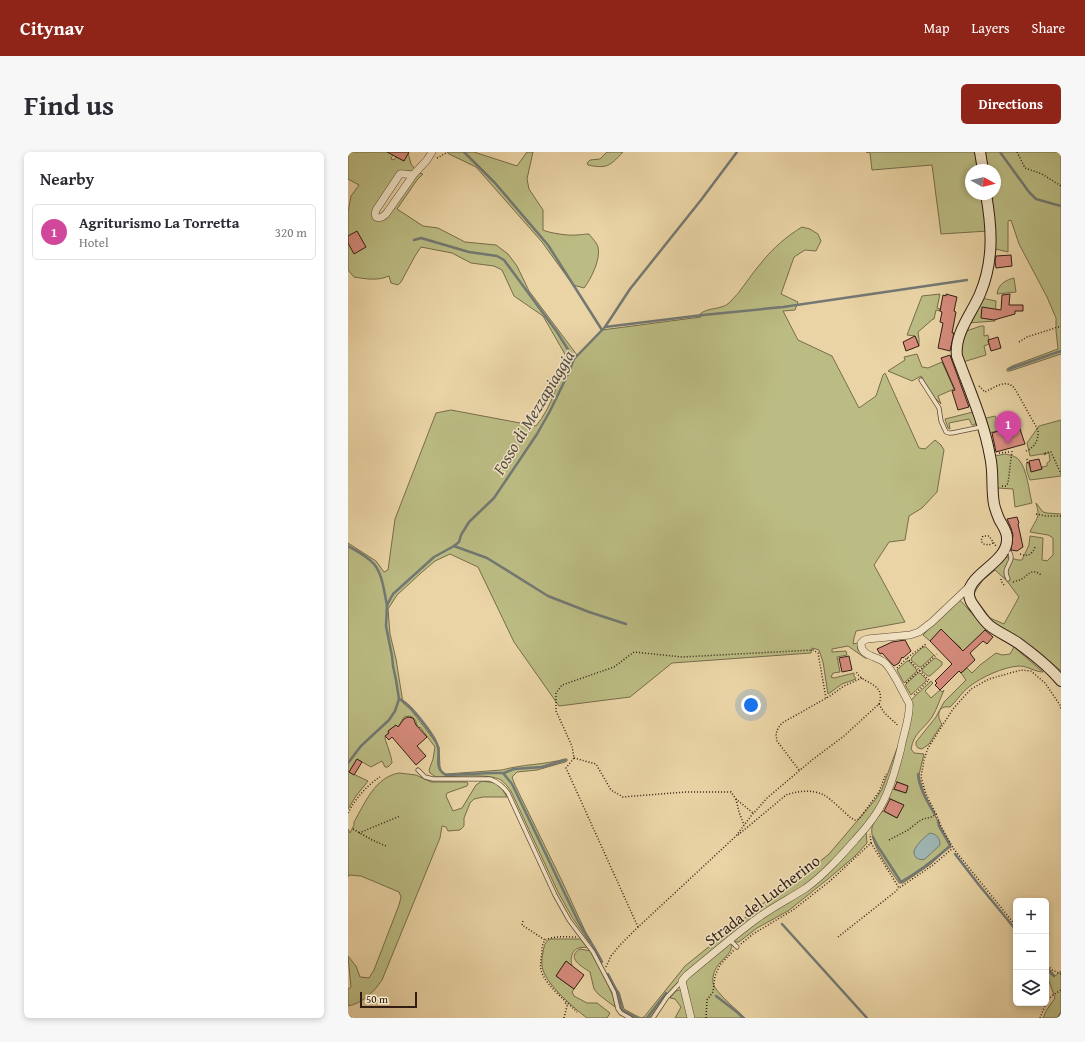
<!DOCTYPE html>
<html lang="en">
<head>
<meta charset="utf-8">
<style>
  :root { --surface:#fff; --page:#f7f7f7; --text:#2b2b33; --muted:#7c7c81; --line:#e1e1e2; --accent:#8f2418 }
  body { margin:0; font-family:"Gentium Book Plus",serif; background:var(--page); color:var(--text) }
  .controls { position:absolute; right:12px; bottom:12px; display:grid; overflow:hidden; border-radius:6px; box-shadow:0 2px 6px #0003 }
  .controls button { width:36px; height:36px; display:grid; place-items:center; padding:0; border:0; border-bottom:1px solid var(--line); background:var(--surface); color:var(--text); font:20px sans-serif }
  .compass { position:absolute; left:617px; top:12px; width:36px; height:36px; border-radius:50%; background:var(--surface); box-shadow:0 2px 6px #0003; rotate:98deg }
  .scale { position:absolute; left:12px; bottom:10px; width:57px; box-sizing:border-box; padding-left:4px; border:2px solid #331d13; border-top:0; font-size:11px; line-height:14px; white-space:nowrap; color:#331d13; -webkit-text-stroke:3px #f1e3c4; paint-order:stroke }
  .you { position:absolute; left:403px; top:553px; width:14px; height:14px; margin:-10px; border:3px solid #fff; border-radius:50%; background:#1a73e8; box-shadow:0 0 0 6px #1a73e833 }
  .badge { display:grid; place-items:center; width:26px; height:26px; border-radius:50%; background:var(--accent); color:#fff; font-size:13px; font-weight:700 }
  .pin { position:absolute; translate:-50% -33px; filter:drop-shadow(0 1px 2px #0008) }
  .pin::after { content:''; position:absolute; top:21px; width:14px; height:12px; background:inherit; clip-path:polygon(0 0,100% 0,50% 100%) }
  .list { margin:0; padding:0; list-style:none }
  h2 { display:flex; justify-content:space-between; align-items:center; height:52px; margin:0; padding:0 16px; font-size:17px }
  h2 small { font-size:13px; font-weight:400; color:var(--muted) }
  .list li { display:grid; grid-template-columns:26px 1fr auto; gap:12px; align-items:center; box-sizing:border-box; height:56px; margin:0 8px 8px; padding:0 8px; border:1px solid var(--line); border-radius:6px }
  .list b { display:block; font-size:15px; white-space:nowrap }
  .list p { margin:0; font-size:13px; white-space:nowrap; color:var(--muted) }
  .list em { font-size:13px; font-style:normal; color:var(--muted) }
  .icon { flex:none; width:22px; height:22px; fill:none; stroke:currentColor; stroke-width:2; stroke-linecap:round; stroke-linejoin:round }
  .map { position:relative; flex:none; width:713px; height:866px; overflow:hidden; border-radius:6px }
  header { display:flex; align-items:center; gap:24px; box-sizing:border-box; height:56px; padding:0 20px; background:var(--accent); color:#fff }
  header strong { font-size:19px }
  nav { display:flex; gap:22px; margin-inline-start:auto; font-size:14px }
  .intro { display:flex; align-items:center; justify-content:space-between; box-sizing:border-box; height:96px; padding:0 24px }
  h1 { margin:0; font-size:28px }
  .button { padding:10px 18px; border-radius:6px; background:var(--accent); color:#fff; font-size:14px; font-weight:700 }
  main { display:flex; gap:24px; padding:0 24px }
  aside { flex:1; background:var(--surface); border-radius:6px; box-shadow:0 2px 6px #0003 }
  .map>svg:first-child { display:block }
  .green { fill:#bbbc83; stroke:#776c4b; fill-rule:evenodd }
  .water { fill:#9eb5b3; stroke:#737873 }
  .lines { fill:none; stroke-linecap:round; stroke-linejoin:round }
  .stream { stroke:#737873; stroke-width:2.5 }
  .building { fill:#d78c7d; stroke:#331d13 }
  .lane-casing { stroke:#614b38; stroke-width:5 }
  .street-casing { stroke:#614b38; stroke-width:8 }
  .secondary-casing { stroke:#331d13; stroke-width:12 }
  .path { stroke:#331d13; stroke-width:1.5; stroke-dasharray:1 2; stroke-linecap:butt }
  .lane { stroke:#f1e3c4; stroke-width:3.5 }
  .street { stroke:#f1e3c4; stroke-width:7 }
  .secondary { stroke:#f1e3c4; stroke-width:10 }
  .labels { text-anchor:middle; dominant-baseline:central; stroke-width:3; stroke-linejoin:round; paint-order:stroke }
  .street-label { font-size:16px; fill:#331d13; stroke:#f1e3c4 }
  .water-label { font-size:17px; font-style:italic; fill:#534b43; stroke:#f1e3c4 }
</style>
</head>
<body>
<header>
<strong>Citynav</strong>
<nav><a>Map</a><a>Layers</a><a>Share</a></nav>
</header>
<div class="intro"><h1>Find us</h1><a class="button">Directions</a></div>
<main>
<aside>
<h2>Nearby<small></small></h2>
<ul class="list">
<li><span class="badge" style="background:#d1479c">1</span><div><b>Agriturismo La Torretta</b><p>Hotel</p></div><em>320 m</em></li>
</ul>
</aside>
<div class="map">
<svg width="713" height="866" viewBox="0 0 713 866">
  <rect width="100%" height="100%" fill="#ead4a5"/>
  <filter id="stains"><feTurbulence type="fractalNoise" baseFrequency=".005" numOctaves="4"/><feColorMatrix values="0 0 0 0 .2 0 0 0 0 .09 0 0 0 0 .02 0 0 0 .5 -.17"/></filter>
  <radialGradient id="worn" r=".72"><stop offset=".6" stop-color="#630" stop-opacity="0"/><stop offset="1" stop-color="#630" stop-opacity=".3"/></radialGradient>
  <g class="green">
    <path d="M0 0H46L43 7 46 8 48 5 56 9 60 1 63 12 67 17 65 19C60 20 56 18 51 20L26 56 31 68 70 21 75 22 69 28 49 57 75 74 90 76 117 90 148 93 160 102 169 114 181 139 229 203 254 178 353 165 352 162C360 155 373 158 381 151 394 139 402 123 414 110 425 96 439 84 454 75L462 77 470 82 473 89 468 99 457 98 446 105 433 142 450 150 447 158 435 159 450 188 484 204 511 256 528 244 535 223 537 221 571 296 577 297 587 288 593 293 596 298 589 340 574 356 561 364 557 388 541 390 526 413 557 470 508 479 506 486 505 492 510 491C507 499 514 502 520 506H517L500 494 484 497V500L498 499 499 503 489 505 492 520 485 521 483 525 486 526 506 521V524L508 527 494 532 480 542 475 510 471 498 464 496 463 501 324 511 282 545 211 554 166 490 130 415 102 402 87 409 73 421 49 443 40 457 42 482 48 507 55 551 63 558 77 576 91 595 92 615 94 620 98 622 154 618C175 612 196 613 217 607H219V609L217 610 189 618 169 620 164 625 167 633 214 729 238 781 243 789 242 791 224 765 210 740 163 639C160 635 157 631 153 628 142 621 102 625 88 625L82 621 81 618 85 607 87 595 72 575 71 576C66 571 71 568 62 564L56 565 50 575 48 573 40 579 41 581C39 582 37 583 37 586 37 588 44 605 44 611L40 615H37L34 609 23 615 9 607 1 620 20 629 8 644 0 657V391L28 409 36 420 40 418 47 367 88 261 103 258 188 274C204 255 211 228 218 204L195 164 166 144 154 118 146 114 123 111 104 101 73 95 67 104 53 130 50 133 43 131 41 124C30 129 18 127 6 125L0 118V60L3 44 11 33 0 27Z"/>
    <path d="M99 0H126L169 14 179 0H185L179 27 181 37 195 58V78C201 81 221 84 228 83 233 83 236 82 241 82 244 86 249 91 250 95 253 107 243 127 236 136L225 133 194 90 128 15 101 2Z"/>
    <path d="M259 0H275C262 14 259 17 240 13L239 11 242 8 252 7Z"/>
    <path d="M518 0H628L631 18H623V42H635L640 79 593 82 584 13 524 18 522 1Z"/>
    <path d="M637 0H713V202L662 219H659V217L664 214 710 197 708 179V166L699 145 671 92 663 68 660 69V100L648 97 644 119V54L645 42H647V18H640Z"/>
    <path d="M666 126 668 140 649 142C650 132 658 128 666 126Z"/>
    <path d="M592 142 589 156 592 157V159L588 158 586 167H585L570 180 571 187V194L567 184 559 183 574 144Z"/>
    <path d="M633 146 648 149 647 169 620 171Z"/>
    <path d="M633 174H636V184L640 183 641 188 640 189 641 192 636 194 638 203 615 210 612 192 618 179Z"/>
    <path d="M569 202 574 215 580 216 594 210 606 237 590 244 593 252 586 245 573 224 564 229 540 219 557 208 556 205Z"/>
    <path d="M625 260 628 269 627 273H624L621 267 601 271 602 277 600 276 597 267Z"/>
    <path d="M647 264 650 270H654L656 277 641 281 634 267Z"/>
    <path d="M713 268V324L682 328C680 323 677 316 679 310L680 312H681L683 319 694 317V315L699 314V311L702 309 701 301 682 304 679 291 691 274Z"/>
    <path d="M657 302C662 303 668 304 671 308 679 317 681 339 684 351L667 355 665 337 650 336 649 352 647 304Z"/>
    <path d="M688 351 695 360 699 361 713 362V519L691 500 675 488 646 473 625 447C625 427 648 418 658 405L670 408H674L681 393 682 384 695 386 694 408 699 409 705 403V387L704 385 700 383 682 380C688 366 693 367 688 351ZM647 418 659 429 671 445 656 472 642 466 627 446 626 442 628 438 635 428Z"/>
    <path d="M611 447 638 477 618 497 606 513 613 496 593 478 582 489 575 483Z"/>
    <path d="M575 495H578L586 503 585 504 573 515H571L563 508 564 505Z"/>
    <path d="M666 495 695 520C687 520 680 514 671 514 655 515 634 525 622 534 615 539 610 547 604 553L602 555C590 553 588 564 594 572L581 592 574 597 570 596 568 593V590L588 565 596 550 618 528 613 521 619 516 624 521 632 513 648 501 654 503 662 502Z"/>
    <path d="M587 506H588L594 510V513L582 524H580L574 519V517Z"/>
    <path d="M559 509H561L568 517 569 519 556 531 549 518Z"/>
    <path d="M570 521H572L578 527V529L563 543 557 533Z"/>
    <path d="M583 529 585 531 577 539 583 546 592 538 594 540 596 538C592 547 589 557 584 565 576 577 566 580 563 597L566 601 576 602 573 614 571 623 572 628 577 643 602 694 583 712 555 731H551C542 718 521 691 524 675 526 669 531 663 535 659L549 666 555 653 541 646 544 637 558 641 560 634 547 629 552 609 565 552 563 548Z"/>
    <path d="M551 591 539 636 520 671 479 717 333 827 320 841 302 866H286L274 859 269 842 264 832 271 840 276 857 285 862 293 866 296 865 337 814 414 752 453 725 481 702 527 648 534 637Z"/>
    <path d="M51 621 68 623 83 630H119L120 632 119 634 99 641 98 644 105 659 114 656 128 633 134 629 147 631 154 637 159 645H135L126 647 122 651 116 666V674L112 678 100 679 98 675 94 674 92 686 34 828C26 840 15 851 0 854V837L3 835 0 804 8 814 12 825 21 826 26 818 51 753 53 745 51 740 13 724 1 723 0 725V677L2 681 6 673V670C17 651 27 625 51 621Z"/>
    <path d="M518 679 519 691 507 704 480 727 440 759 409 776 391 790H387L386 789 413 767 478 724 491 711Z"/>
    <path d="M202 787H234L241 796C227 793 221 801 224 814L218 809 208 824 226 837 224 840 226 844 239 851H249L262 861 259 866H239C226 856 200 834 195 818 193 812 194 806 195 800 196 794 197 790 202 787Z"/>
    <path d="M381 792H383L384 793C384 800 376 806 372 811 367 816 364 824 365 831 367 840 390 859 397 866H345L337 834 338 829 341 825Z"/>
    <path d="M232 797 243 799 245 802C251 815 267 842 267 855L250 842 246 837 242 820C235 815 217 806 232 797Z"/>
    <path d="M698 813 707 824 713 819V866H695L698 859 707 846 698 820Z"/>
    <path d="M331 838 334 839 341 866H327L333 855 327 847 322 846 328 839Z"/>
  </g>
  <path class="water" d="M582 681C589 682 592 686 592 693L577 707C572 709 565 706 566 699 568 693 576 685 582 681Z"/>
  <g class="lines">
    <g class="stream">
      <path d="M116 0 147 31 200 93 254 178"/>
      <path d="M652 0 681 40 688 47 713 54"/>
      <path d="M66 88 73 86 121 100 149 104 156 108 209 180 226 207"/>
      <path d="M257 175 355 163 435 155 619 128"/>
      <path d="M661 217 713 199"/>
      <path d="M0 394C9 399 19 404 26 412 35 423 36 440 39 453"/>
      <path d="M106 394 139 406 200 444 241 460 278 472"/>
      <path d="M51 547C62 551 87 584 90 595 92 606 86 617 98 623L145 621H155L164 632 230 769C238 783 247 796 254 810"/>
      <path d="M0 611 13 594 41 568 47 559 51 547 48 528 45 514 44 504 38 474 39 453 45 442 86 405 106 394 111 390 113 383 121 370 146 346 189 282 202 259 220 222 226 207 257 175 282 137 353 48 389 0"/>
      <path d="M156 621 166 617 194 615 217 608"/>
      <path d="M570 622C571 636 579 649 586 661"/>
      <path d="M590 669 591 674 602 693 601 695"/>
      <path d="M525 685 529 693 553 730C571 720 586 708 601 695H602"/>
      <path d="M607 702 631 733 668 778"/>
      <path d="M434 772 519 866"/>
      <path d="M698 816 706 824"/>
      <path d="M260 822 271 843 274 858 289 866"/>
      <path d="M368 844 389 860 395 866"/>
      <path d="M299 866 318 841"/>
      <path d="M710 866 713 861"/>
    </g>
  </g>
  <g class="building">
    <path d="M39 0H61L56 9Z"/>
    <path d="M9 79 18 95 6 102 0 91V84Z"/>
    <path d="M663 103 664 114 648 116 647 109 648 104Z"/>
    <path d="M598 142 609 145 606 159 608 160 604 181H606L602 199 590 196 595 171 592 170 594 160 592 159 595 143 598 144Z"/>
    <path d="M662 142 661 153H675V159H667V162L646 168 633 166 634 155 653 158 654 143Z"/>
    <path d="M567 184 571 194 558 199 555 190Z"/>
    <path d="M650 185 653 196 643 199 640 188Z"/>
    <path d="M602 203 603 206 621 255 610 258 604 239 607 238 593 206Z"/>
    <path d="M669 268 677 292 648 300 644 281 660 276 659 271Z"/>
    <path d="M691 307 694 317 683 320 681 309Z"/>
    <path d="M669 365 671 371 670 372 675 395 669 399 663 398 665 383 663 376 659 367Z"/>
    <path d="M593 477 615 499 637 478 645 485 639 492 635 489 622 501 627 508 613 521 611 519 592 538 587 533 589 531 587 529 604 512 582 489Z"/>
    <path d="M557 488 563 499 555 506 554 505 551 511 546 514 534 501 532 502 529 497 544 490Z"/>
    <path d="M501 504 504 518 494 520 491 506Z"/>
    <path d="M60 565 65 566 66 568 68 573 79 585 69 594 78 604 68 613 44 585 41 588 37 584 41 581 40 579 48 573 50 575 56 567Z"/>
    <path d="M9 607 14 610 6 623 1 620Z"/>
    <path d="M549 630 560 634 558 641 546 637Z"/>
    <path d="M542 647 556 653 549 666 536 659Z"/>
    <path d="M218 809 236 823 226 837 208 824Z"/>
  </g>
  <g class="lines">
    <g class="lane-casing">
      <g id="lane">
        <path d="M573 228 591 256 593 269 598 280 601 281H604L633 275"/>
        <path d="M660 427C653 415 667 411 662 401"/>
        <path d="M70 618 77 625 85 627H142C150 630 155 634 160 641L207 743 221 768 245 800 266 840 270 857 273 861 282 866"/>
        <path d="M382 788 389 795"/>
        <path d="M305 866 319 845 334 829"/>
      </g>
    </g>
    <g class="street-casing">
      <g id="street">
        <path d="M66 22C61 24 57 21 52 22L28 58 27 62 28 65 31 66 34 65 38 62 66 22 79 8 84 0"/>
        <path d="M343 866 334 829 338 824C361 805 383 786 407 768 423 756 441 747 458 736 477 722 492 705 508 687 518 676 528 664 535 650 544 633 548 615 553 596 555 583 563 563 561 551 555 541 544 516 536 510 528 504 512 504 513 491L515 489 519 487 562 483 571 480 584 470 623 433"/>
      </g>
    </g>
    <g class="secondary-casing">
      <g id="secondary">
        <path d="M632 0 635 18"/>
        <path d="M638 42C644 76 646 109 632 142 624 161 606 182 609 204 621 237 636 270 642 304 646 320 643 336 646 352 647 357 649 362 651 367 654 373 659 379 659 386 661 412 613 424 622 447 623 451 626 454 628 457 632 463 636 469 642 474 650 480 661 485 670 491 685 502 701 514 713 529"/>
      </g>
    </g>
    <g class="path">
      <path d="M669 0 677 16 694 22 713 34"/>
      <path d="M89 6 98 1"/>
      <path d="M671 190 679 185 713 174"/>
      <path d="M631 234 637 240C647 235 659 226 667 237L690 278C691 288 686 296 678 299"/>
      <path d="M651 301 661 300"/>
      <path d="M697 303 696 301 703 300 713 322"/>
      <path d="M679 307 680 312 681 311"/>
      <path d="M654 334H658L660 331 664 299"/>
      <path d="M688 362 698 364H713"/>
      <path d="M645 391 641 393 635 392C633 389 633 387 635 384H641L648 394"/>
      <path d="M672 402C679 405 684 403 687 395"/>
      <path d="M653 427V429L656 433"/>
      <path d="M665 430C665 430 671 428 672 428 680 424 683 415 693 423"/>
      <path d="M559 506 581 528 565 544"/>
      <path d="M549 516 559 506 578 492"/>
      <path d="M558 531 589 502"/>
      <path d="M531 552C534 558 538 563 543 567 546 570 548 571 550 574"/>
      <path d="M226 606 248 612 263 638 275 645 337 640H383L388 647 405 661"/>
      <path d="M451 618 429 589 428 582 430 576 434 571 482 544 496 534 514 526"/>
      <path d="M388 647 391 660 396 673"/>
      <path d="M0 661C7 647 19 633 32 625"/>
      <path d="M588 662 593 674 605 696 668 774"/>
      <path d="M5 677 24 688 38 694"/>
      <path d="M11 681 52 664"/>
      <path d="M390 683 438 643C449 639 464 637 476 643 483 647 496 660 503 666L507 668 511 667 531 640 538 622"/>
      <path d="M541 688 560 678 570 670 575 667 584 665 588 662 578 642 573 625 576 608 580 596 605 557 623 537 641 527 673 518 683 519 697 531 712 553 713 558"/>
      <path d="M523 691 551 736 585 713 605 696"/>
      <path d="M175 769 174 773 197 788"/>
      <path d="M290 775 218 616 226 606 224 594 208 559V541L214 533 266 515 286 500 334 505 465 498 470 501 478 546"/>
      <path d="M228 785C220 785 211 784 203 786 195 787 194 793 194 800 193 806 192 812 193 818 197 833 218 849 229 860"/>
      <path d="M490 785 547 740 551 736"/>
      <path d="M393 792 405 782 445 758 482 729 523 691 522 682"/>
      <path d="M698 811 704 818 713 822"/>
      <path d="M258 815 263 804 272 793 288 777 388 684 403 664 419 646 464 608 496 584 531 552C539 530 512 532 508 519"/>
      <path d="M698 850 705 843 713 838"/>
      <path d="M0 864 4 866"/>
      <path d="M216 866 219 854 217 850"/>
      <path d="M358 866 359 848 365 840 367 824 372 813 386 798"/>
      <path d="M692 866 698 851"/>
    </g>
    <use href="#lane" class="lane"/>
    <use href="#street" class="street"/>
    <use href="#secondary" class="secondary"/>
  </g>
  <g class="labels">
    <g class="street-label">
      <text transform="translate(414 748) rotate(-37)">Strada del Lucherino</text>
    </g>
    <g class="water-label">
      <text transform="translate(185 260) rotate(-59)">Fosso di Mezzapiaggia</text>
    </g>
  </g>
  <rect width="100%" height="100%" filter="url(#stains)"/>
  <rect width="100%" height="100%" fill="url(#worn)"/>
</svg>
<div class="controls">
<button>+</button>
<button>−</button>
<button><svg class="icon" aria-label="layers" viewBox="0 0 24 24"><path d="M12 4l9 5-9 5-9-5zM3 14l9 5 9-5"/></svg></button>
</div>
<svg class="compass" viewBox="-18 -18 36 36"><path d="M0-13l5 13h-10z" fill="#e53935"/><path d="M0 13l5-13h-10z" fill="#7c7c81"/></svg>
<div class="scale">50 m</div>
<div class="you"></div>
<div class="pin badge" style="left:660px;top:292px;background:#d1479c">1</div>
</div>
</main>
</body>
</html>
